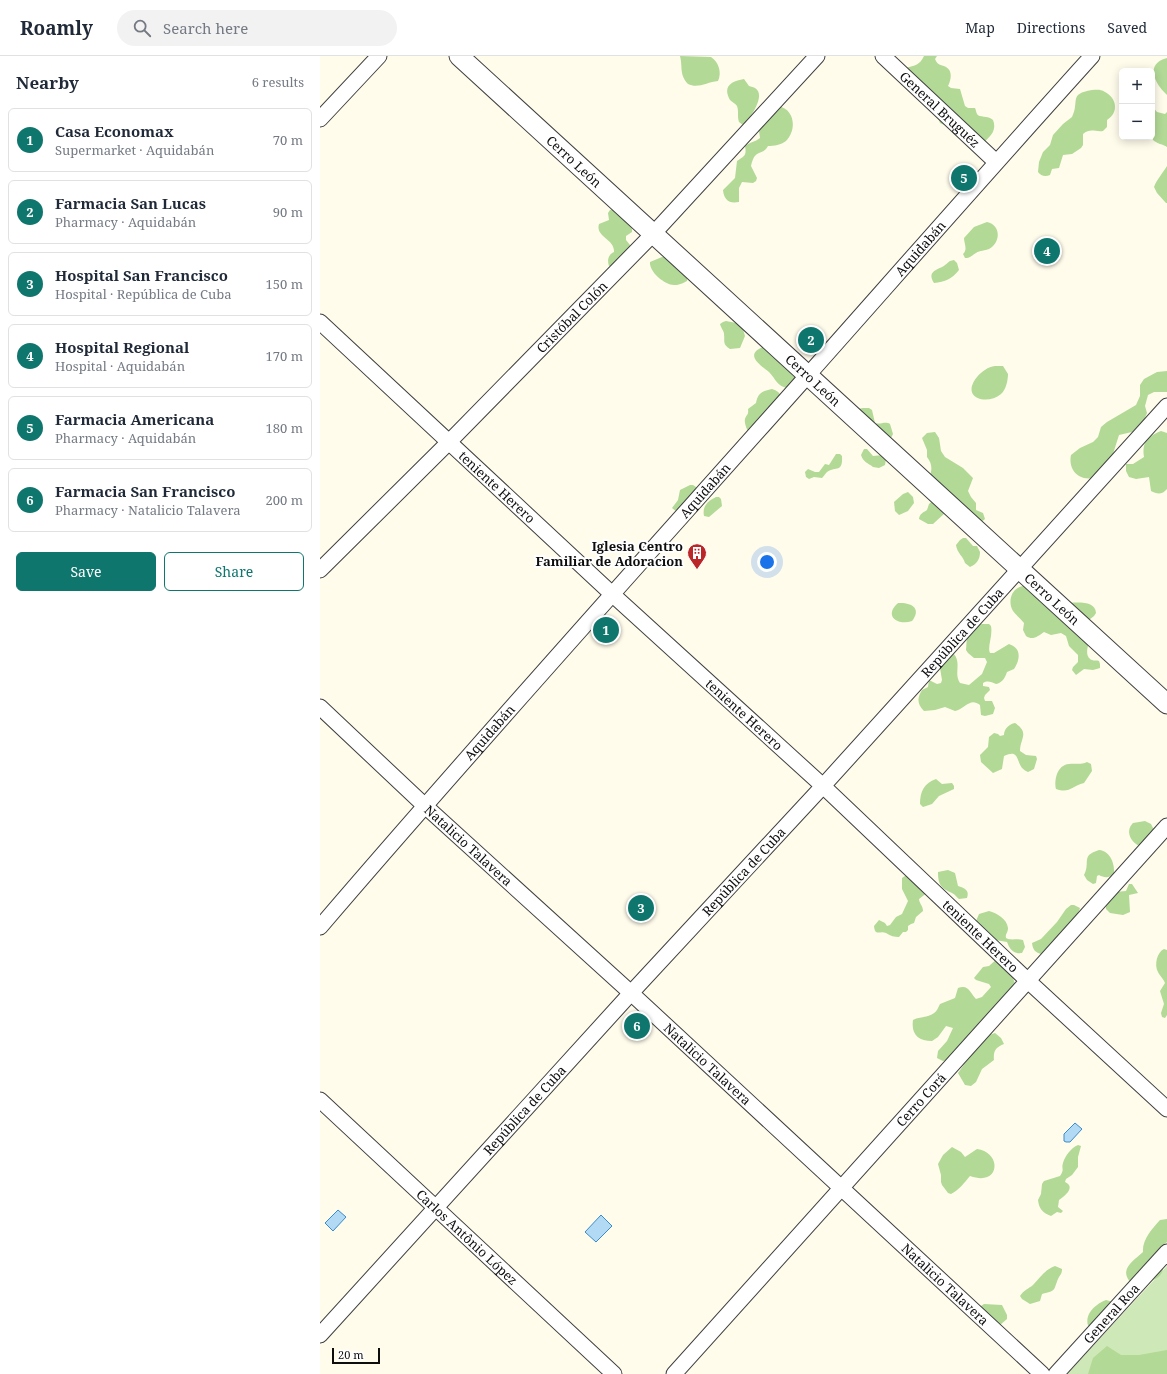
<!DOCTYPE html>
<html lang="en">
<head>
<meta charset="utf-8">
<style>
  :root { --surface:#fff; --page:#f2f2f3; --text:#1f2937; --muted:#747a83; --line:#e0e1e3; --accent:#0f766e }
  body { margin:0; font-family:"Noto Serif",serif; background:var(--page); color:var(--text) }
  .controls { position:absolute; right:12px; top:12px; display:grid; overflow:hidden; border-radius:6px; box-shadow:0 2px 10px #0003 }
  .controls button { width:36px; height:36px; display:grid; place-items:center; padding:0; border:0; border-bottom:1px solid var(--line); background:var(--surface); color:var(--text); font:20px sans-serif }
  .scale { position:absolute; left:12px; bottom:10px; width:48px; box-sizing:border-box; padding-left:4px; border:2px solid #0d0d0d; border-top:0; font-size:11px; line-height:14px; white-space:nowrap; color:#0d0d0d; -webkit-text-stroke:3px #fff; paint-order:stroke }
  .you { position:absolute; left:447px; top:506px; width:14px; height:14px; margin:-10px; border:3px solid #fff; border-radius:50%; background:#1a73e8; box-shadow:0 0 0 6px #1a73e833 }
  .badge { display:grid; place-items:center; width:26px; height:26px; border-radius:50%; background:var(--accent); color:#fff; font-size:13px; font-weight:700 }
  .pin { position:absolute; translate:-50% -50%; border:2px solid #fff; box-shadow:0 1px 4px #0006 }
  .list { margin:0; padding:0; list-style:none }
  h2 { display:flex; justify-content:space-between; align-items:center; height:52px; margin:0; padding:0 16px; font-size:17px }
  h2 small { font-size:13px; font-weight:400; color:var(--muted) }
  .list li { display:grid; grid-template-columns:26px 1fr auto; gap:12px; align-items:center; box-sizing:border-box; height:64px; margin:0 8px 8px; padding:0 8px; border:1px solid var(--line); border-radius:6px }
  .list b { display:block; font-size:15px; white-space:nowrap }
  .list p { margin:0; font-size:13px; white-space:nowrap; color:var(--muted) }
  .list em { font-size:13px; font-style:normal; color:var(--muted) }
  .actions { display:flex; gap:8px; padding:12px 16px }
  .actions a { flex:1; padding:9px 0; border:1px solid var(--accent); border-radius:6px; text-align:center; font-size:14px; color:var(--accent) }
  .actions .main { background:var(--accent); color:#fff }
  .icon { flex:none; width:22px; height:22px; fill:none; stroke:currentColor; stroke-width:2; stroke-linecap:round; stroke-linejoin:round }
  .map { position:relative; flex:none; width:847px; height:1318px; overflow:hidden }
  header { display:flex; align-items:center; gap:24px; box-sizing:border-box; height:56px; padding:0 20px; background:var(--surface); border-bottom:1px solid var(--line) }
  header strong { font-size:19px }
  nav { display:flex; gap:22px; margin-inline-start:auto; font-size:14px }
  .search { width:280px; height:36px; background:var(--page); display:flex; align-items:center; gap:10px; box-sizing:border-box; padding:0 14px; border-radius:22px; color:var(--muted); font-size:15px }
  main { display:flex }
  aside { flex:1; background:var(--surface) }
  .map>svg:first-child { display:block }
  .green { fill:#cfe8b7 }
  .forest { fill:#b2d996 }
  .water { fill:#b2daf5; stroke:#3a8ccb }
  .lines { fill:none; stroke-linecap:round; stroke-linejoin:round }
  .minor-casing { stroke:#404040; stroke-width:17 }
  .tertiary-casing { stroke:#404040; stroke-width:21 }
  .minor { stroke:#fff; stroke-width:15 }
  .tertiary { stroke:#fff; stroke-width:19 }
  .labels { text-anchor:middle; dominant-baseline:central; stroke-width:4; stroke-linejoin:round; paint-order:stroke }
  .street-label { font-size:13px; fill:#0d0d0d; stroke:#fff }
  .poi-label { font-size:13px; font-weight:bold; fill:#0d0d0d; stroke:#fff; text-anchor:end }
</style>
</head>
<body>
<header>
<strong>Roamly</strong>
<div class="search"><svg class="icon" aria-label="search" viewBox="0 0 24 24"><circle cx="10" cy="10" r="6"/><path d="M15 15l6 6"/></svg>Search here</div>
<nav><a>Map</a><a>Directions</a><a>Saved</a></nav>
</header>
<main>
<aside>
<h2>Nearby<small>6 results</small></h2>
<ul class="list">
<li><span class="badge">1</span><div><b>Casa Economax</b><p>Supermarket · Aquidabán</p></div><em>70 m</em></li>
<li><span class="badge">2</span><div><b>Farmacia San Lucas</b><p>Pharmacy · Aquidabán</p></div><em>90 m</em></li>
<li><span class="badge">3</span><div><b>Hospital San Francisco</b><p>Hospital · República de Cuba</p></div><em>150 m</em></li>
<li><span class="badge">4</span><div><b>Hospital Regional</b><p>Hospital · Aquidabán</p></div><em>170 m</em></li>
<li><span class="badge">5</span><div><b>Farmacia Americana</b><p>Pharmacy · Aquidabán</p></div><em>180 m</em></li>
<li><span class="badge">6</span><div><b>Farmacia San Francisco</b><p>Pharmacy · Natalicio Talavera</p></div><em>200 m</em></li>
</ul>
<div class="actions"><a class="main">Save</a><a>Share</a></div>
</aside>
<div class="map">
<svg width="847" height="1318" viewBox="0 0 847 1318">
  <rect width="100%" height="100%" fill="#fffcec"/>
  <path class="green" d="M847 1210V1318H747Z"/>
  <g class="forest">
    <path d="M360 0 391 1C399 6 402 17 398 25 387 26 378 33 368 28 359 18 363 12 360 0Z"/>
    <path d="M604 0H617L615 3C618 10 620 8 626 11 633 15 631 24 628 30L631 32 640 33 645 50 648 52H655C656 54 656 56 657 58 659 62 668 59 673 64 677 74 671 80 663 87L620 67 618 62V54L585 12C594 10 600 9 604 0Z"/>
    <path d="M847 2V39C835 28 824 8 847 2Z"/>
    <path d="M424 23 429 30C431 31 434 31 435 32 447 39 429 64 423 69L419 66C417 61 419 55 417 50 416 48 412 46 410 44 402 30 412 25 424 23Z"/>
    <path d="M772 34C777 34 780 33 785 36 797 42 799 57 787 64V71L783 75C775 76 770 72 763 78V89L761 92 752 98 743 99 739 112 732 113 730 119C725 121 721 120 718 116L719 106 723 96 730 89 733 79 743 68 752 61C760 45 748 38 772 34Z"/>
    <path d="M458 50C475 53 477 74 466 85 461 89 454 90 448 90 445 96 442 95 437 98 433 101 432 106 431 110L437 122 436 125 433 127 422 126 419 132V146C409 148 404 144 403 134L415 122 417 105C424 100 427 100 425 90 430 86 435 86 440 82L438 68Z"/>
    <path d="M832 50 837 56 845 58 847 56V91C843 88 837 88 833 84Z"/>
    <path d="M847 110V147H846L837 137 834 131C837 123 843 117 847 110Z"/>
    <path d="M294 153C302 159 313 164 312 176L306 180V184L310 189V196L293 210H289C287 204 288 199 294 196 295 183 275 181 279 168L289 164 288 157 290 154Z"/>
    <path d="M667 166C681 169 681 186 669 193 665 195 660 194 656 197 652 199 651 202 645 202L643 198C648 193 644 188 644 182L654 171Z"/>
    <path d="M342 201H346L368 218 367 225C363 227 360 229 354 229 345 229 329 216 330 206Z"/>
    <path d="M634 204 637 207 639 214C632 223 625 226 614 227 606 214 619 214 625 209 627 208 628 206 630 205Z"/>
    <path d="M406 265 416 267 422 270 425 280 420 292 410 293C402 288 405 285 404 278 404 275 401 272 400 268L403 266Z"/>
    <path d="M443 291 479 320 468 332C457 331 456 323 449 316 442 310 423 299 443 291Z"/>
    <path d="M675 310H683L688 318C688 324 686 334 681 338 667 350 640 342 657 321 662 315 668 311 675 310Z"/>
    <path d="M847 315V336H834L828 339 825 350 827 357 824 364 812 376 799 379 792 401 773 422C758 425 748 413 751 399L760 392 773 386 778 381 781 371 787 366 816 349 820 340V329L824 323 837 316Z"/>
    <path d="M452 333C462 335 464 346 466 355L462 361 429 377C427 374 424 367 425 363 426 359 429 359 428 353L436 347C438 337 442 335 452 333Z"/>
    <path d="M543 352H549L552 354 555 367C560 369 565 365 570 368L573 378 570 384 533 354Z"/>
    <path d="M841 375 847 377V433C842 439 837 438 831 435L829 421 816 423 809 421 806 415V408H813L824 401C822 386 827 381 841 375Z"/>
    <path d="M615 376 619 382 621 395 625 401 643 412 653 422 648 435 651 441 656 447V454L663 457 665 463 660 467 609 423C612 414 613 409 607 401V394L602 382 607 377Z"/>
    <path d="M544 393H547L553 400 563 399 566 403 565 409 559 412 553 411C548 407 543 406 541 399Z"/>
    <path d="M516 398H520L522 400C523 417 516 410 507 416 505 418 504 420 502 422L494 421 489 423 486 421 485 416 488 413 495 416H499L505 408 509 409Z"/>
    <path d="M370 429H373L379 433 357 456 352 452 358 444 360 434Z"/>
    <path d="M588 436 593 441 594 447 588 455 579 459 575 455 574 446 583 438Z"/>
    <path d="M396 441H399L401 443 402 450 389 461 384 460C382 450 388 445 396 441Z"/>
    <path d="M614 444 626 456 613 468H608L599 463C600 457 603 457 607 454L609 448Z"/>
    <path d="M643 482H646L653 490H657L660 496C660 503 657 508 650 511L645 507C643 500 637 497 636 489L640 484Z"/>
    <path d="M704 530 711 532 724 549C738 550 775 539 776 557L774 560 755 575 756 578 763 579 769 587C767 592 765 601 772 604 774 605 777 604 779 605L780 608V612L773 614 764 613 756 619 752 614 753 611 758 606V599L749 590 746 580 741 577 731 579 724 576C718 580 713 585 706 580L703 574 704 567C701 563 696 559 693 555 687 545 692 531 704 530Z"/>
    <path d="M578 547C591 546 602 552 592 565 578 570 563 560 578 547Z"/>
    <path d="M662 568H669L671 570C673 580 667 591 670 597H674L689 588C702 592 700 604 694 613L687 616C685 622 682 627 676 628 671 626 668 624 663 627V630L669 631 670 634 665 639 664 642 665 645H672L675 652 673 658 665 660 661 659 660 649C650 641 645 653 635 655L625 651 615 654 604 655C597 648 597 642 602 634L608 631 609 624 617 628 621 627 622 624 619 606 632 596C643 606 633 617 640 627L649 629 662 618 667 606 665 602H654L648 597 646 594 647 580 655 569Z"/>
    <path d="M695 667C710 677 700 682 700 695L706 699 716 700 717 703 714 713 708 716C706 715 704 714 702 712 696 704 699 693 684 700L682 713 673 717 661 706 660 699 668 691 669 681 674 677 678 678 680 680 684 679C684 673 689 668 695 667Z"/>
    <path d="M767 706 771 708 772 715 764 727C751 730 750 738 736 733 734 724 737 709 749 708 755 707 761 709 767 706Z"/>
    <path d="M616 723 622 728 632 727 634 730V733L619 740 612 748 603 751 600 748C600 736 604 727 616 723Z"/>
    <path d="M825 765 831 768 834 774 822 791C812 788 804 776 813 767Z"/>
    <path d="M779 794C791 795 795 809 794 818 790 822 784 822 779 819L777 820 776 827 773 828 767 824 764 819C771 806 760 800 779 794Z"/>
    <path d="M628 814 635 817 638 830C644 832 650 834 647 842L639 843C637 842 635 838 632 837 621 832 618 829 618 816Z"/>
    <path d="M599 816 606 817 608 820V836L599 843C599 847 603 850 603 855L596 861 594 867 591 868 588 870V874L586 876H583L579 881C574 881 571 880 566 877 560 874 555 881 554 870L559 864 565 867 567 870 570 869 576 861 582 858 588 845 582 833V822L588 818Z"/>
    <path d="M809 828H812L818 837 809 839 810 856 803 859 790 857 786 853V846L795 836 806 835Z"/>
    <path d="M751 849H754L760 852 759 855 752 867 741 877 721 898C715 896 713 894 712 887L721 883 737 866 746 853Z"/>
    <path d="M669 855C677 857 687 863 688 872 688 877 685 878 686 882 691 885 697 882 703 884L705 891 702 897C694 898 690 894 687 886L670 883 657 868 656 865 659 858Z"/>
    <path d="M844 893 847 894V959L845 962 842 961 841 957 844 948 840 935 845 927C843 922 840 920 838 916 834 909 837 896 844 893Z"/>
    <path d="M677 903 692 920 696 930 665 983 669 979 675 977 681 982 684 988C676 991 673 995 674 1004L662 1013 656 1026 651 1030 645 1029 638 1017 650 1000 623 1005 617 1002 618 995 627 985 633 972 626 970 618 981 612 985C598 985 591 978 593 964 600 960 612 962 617 954 618 952 619 950 620 948L635 942 638 932C649 928 650 937 656 943L662 941 671 931 669 928 656 924 654 922 663 911 669 910Z"/>
    <path d="M758 1089 761 1090 758 1101V1111L752 1119 746 1123 745 1126C756 1131 745 1140 739 1144L738 1151 743 1155 741 1157 737 1156 731 1160C723 1157 719 1153 718 1144L721 1138 722 1128 724 1125 740 1120C745 1113 741 1113 743 1107 745 1100 751 1092 758 1089Z"/>
    <path d="M632 1091 641 1096 645 1101 657 1093C682 1096 681 1131 650 1120 645 1126 638 1135 631 1138L628 1137 622 1129 621 1126V1119L618 1108 623 1099Z"/>
    <path d="M847 1163V1186C844 1189 840 1191 840 1196 839 1200 842 1205 843 1209 845 1225 824 1227 812 1228 798 1214 812 1206 823 1196 822 1184 832 1173 840 1164Z"/>
    <path d="M735 1210 742 1213C742 1218 740 1219 738 1223 733 1235 737 1234 722 1238L720 1245 710 1248 702 1243 700 1240C704 1234 708 1233 713 1229 720 1222 724 1214 735 1210Z"/>
    <path d="M786 1244 793 1246 771 1275C761 1262 773 1249 786 1244Z"/>
    <path d="M664 1248 682 1249 687 1259V1263L680 1269 664 1273 660 1271 656 1263 658 1252Z"/>
    <path d="M787 1290 801 1299H819L847 1294V1318H768L773 1302Z"/>
  </g>
  <g class="water">
    <path d="M755 1067 762 1073 750 1086H746L744 1085V1078Z"/>
    <path d="M18 1154 26 1161 13 1175 5 1167Z"/>
    <path d="M281 1159 292 1170 276 1186 265 1176Z"/>
  </g>
  <g class="lines">
    <g class="minor-casing">
      <g id="minor">
        <path id="s1" d="M563 0 676 106"/>
        <path d="M0 63 59 0"/>
        <path id="s2" d="M0 266 292 538 503 730 707 924 847 1053"/>
        <path id="s3" d="M0 514 129 386 334 177 497 0"/>
        <path id="s4" d="M0 651 104 749 311 937 722 1318"/>
        <path id="s5" d="M0 871C160 684 325 502 488 319 583 212 677 105 772 0"/>
        <path id="s6" d="M0 1044 294 1318"/>
        <path id="s7" d="M0 1279 311 937 503 730 847 350"/>
        <path id="s8" d="M354 1318 847 770"/>
        <path id="s9" d="M736 1318 847 1196"/>
      </g>
    </g>
    <g class="tertiary-casing">
      <g id="tertiary">
        <path id="s10" d="M139 0 847 648"/>
      </g>
    </g>
    <use href="#minor" class="minor"/>
    <use href="#tertiary" class="tertiary"/>
  </g>
  <defs>
    <g id="building-pin" transform="scale(1)"><path d="M0 17L-7.5 6A9.5 9.5 0 1 1 7.5 6Z" fill="#bb2729" stroke="#fff"/><path d="M-4-6H4V6H1V3H-1V6H-4ZM-2.5-4.3h1.7v1.8h-1.7ZM.8-4.3h1.7v1.8H.8ZM-2.5-1h1.7V.8h-1.7ZM.8-1h1.7V.8H.8Z" fill="#fff"/></g>
  </defs>
  <g fill-rule="evenodd">
    <use href="#building-pin" x="377" y="497"/>
  </g>
  <g class="labels">
    <g class="street-label">
      <text stroke="none"><textPath href="#s1" startOffset="78">General Bruguéz</textPath></text>
      <text stroke="none"><textPath href="#s10" startOffset="156">Cerro León</textPath></text>
      <text stroke="none"><textPath href="#s5" startOffset="906">Aquidabán</textPath></text>
      <text stroke="none"><textPath href="#s3" startOffset="357">Cristóbal Colón</textPath></text>
      <text stroke="none"><textPath href="#s10" startOffset="480">Cerro León</textPath></text>
      <text stroke="none"><textPath href="#s2" startOffset="242">teniente Herero</textPath></text>
      <text stroke="none"><textPath href="#s5" startOffset="582">Aquidabán</textPath></text>
      <text stroke="none"><textPath href="#s10" startOffset="804">Cerro León</textPath></text>
      <text stroke="none"><textPath href="#s7" startOffset="952">República de Cuba</textPath></text>
      <text stroke="none"><textPath href="#s2" startOffset="578">teniente Herero</textPath></text>
      <text stroke="none"><textPath href="#s5" startOffset="258">Aquidabán</textPath></text>
      <text stroke="none"><textPath href="#s4" startOffset="203">Natalicio Talavera</textPath></text>
      <text stroke="none"><textPath href="#s7" startOffset="628">República de Cuba</textPath></text>
      <text stroke="none"><textPath href="#s2" startOffset="902">teniente Herero</textPath></text>
      <text stroke="none"><textPath href="#s4" startOffset="527">Natalicio Talavera</textPath></text>
      <text stroke="none"><textPath href="#s8" startOffset="369">Cerro Corá</textPath></text>
      <text stroke="none"><textPath href="#s7" startOffset="304">República de Cuba</textPath></text>
      <text stroke="none"><textPath href="#s6" startOffset="201">Carlos Antônio López</textPath></text>
      <text stroke="none"><textPath href="#s4" startOffset="851">Natalicio Talavera</textPath></text>
      <text stroke="none"><textPath href="#s9" startOffset="82">General Roa</textPath></text>
    </g>
    <g class="poi-label">
      <text x="363" y="490">Iglesia Centro<tspan x="363" dy="15">Familiar de Adoracion</tspan></text>
    </g>
  </g>
</svg>
<div class="controls">
<button>+</button>
<button>−</button>
</div>
<div class="scale">20 m</div>
<div class="you"></div>
<div class="pin badge" style="left:286px;top:574px">1</div>
<div class="pin badge" style="left:491px;top:284px">2</div>
<div class="pin badge" style="left:321px;top:852px">3</div>
<div class="pin badge" style="left:727px;top:195px">4</div>
<div class="pin badge" style="left:644px;top:122px">5</div>
<div class="pin badge" style="left:317px;top:970px">6</div>
</div>
</main>
</body>
</html>
